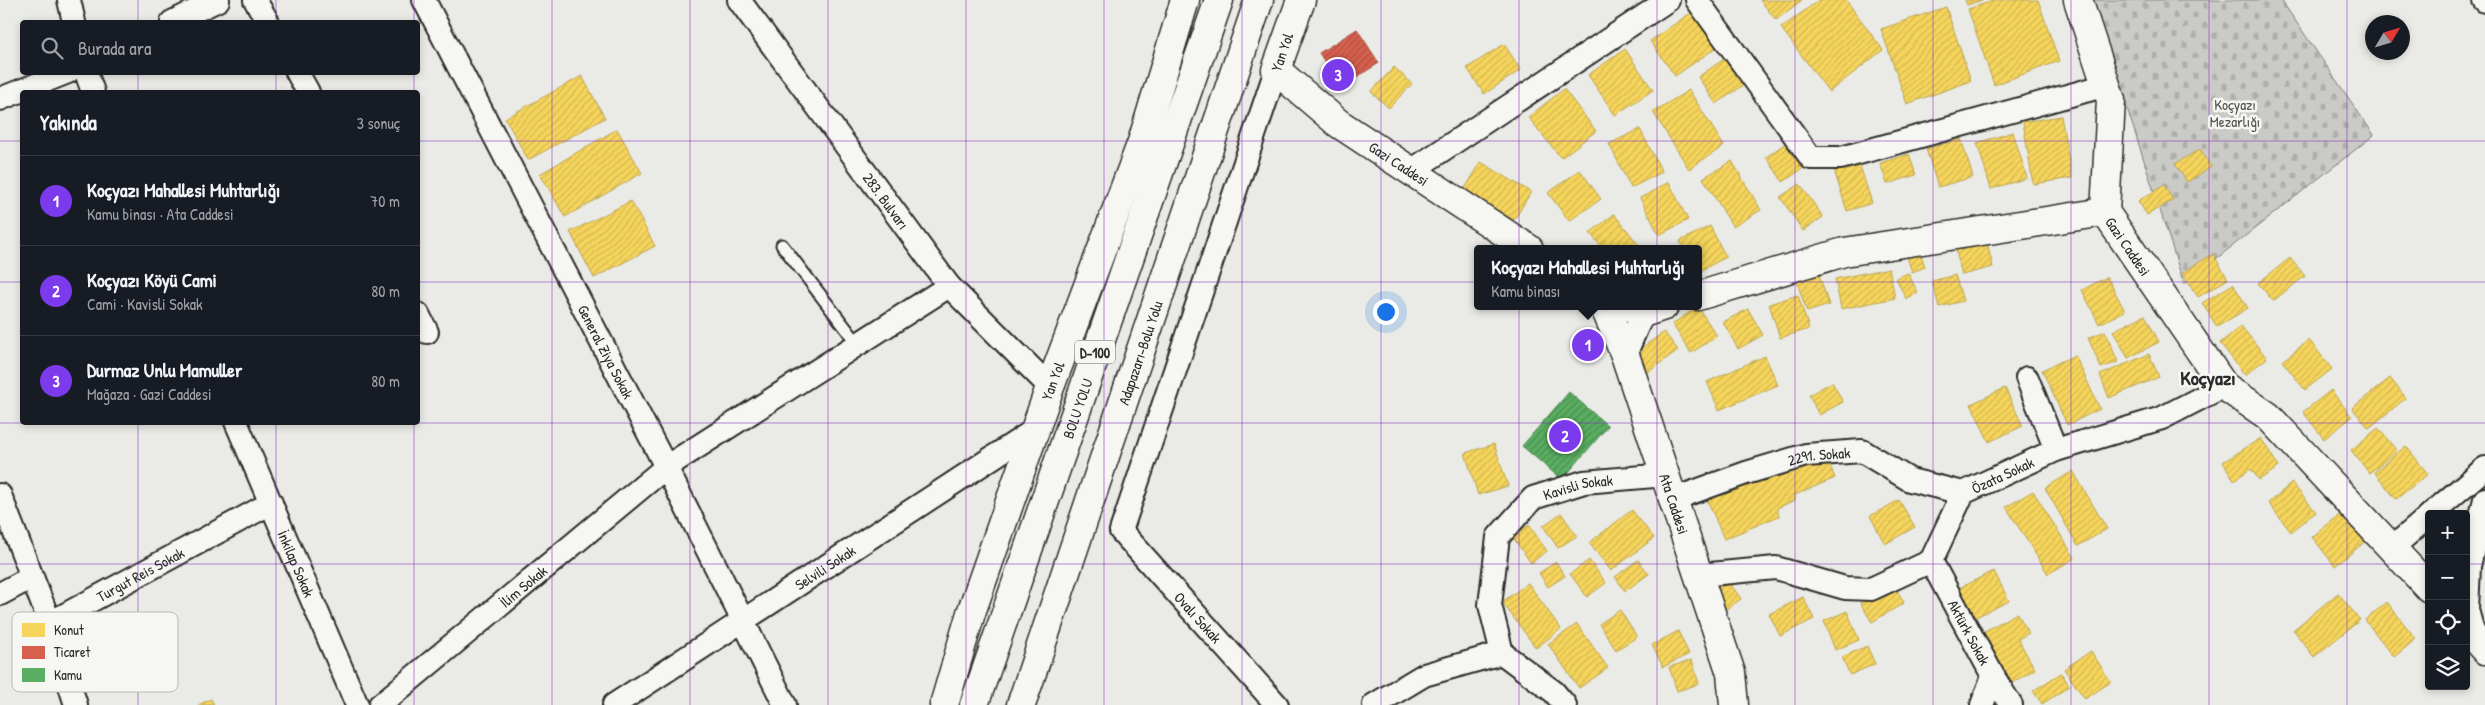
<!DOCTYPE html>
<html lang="tr">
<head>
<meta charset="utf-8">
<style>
  :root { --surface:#171b24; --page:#20242c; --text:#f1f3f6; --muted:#9ea1a6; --line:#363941; --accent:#7c3aed }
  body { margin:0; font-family:"Patrick Hand",sans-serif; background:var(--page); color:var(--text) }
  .controls { position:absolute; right:15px; bottom:15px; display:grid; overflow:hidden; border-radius:5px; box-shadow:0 2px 8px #0003 }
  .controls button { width:45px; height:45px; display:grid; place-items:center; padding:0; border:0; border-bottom:1px solid var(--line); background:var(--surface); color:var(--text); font:25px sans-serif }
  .compass { position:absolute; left:2365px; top:15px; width:45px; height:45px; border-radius:50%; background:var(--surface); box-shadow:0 2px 8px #0003; rotate:52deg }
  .you { position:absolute; left:1385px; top:311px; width:18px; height:18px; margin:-12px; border:4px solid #fff; border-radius:50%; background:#1a73e8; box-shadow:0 0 0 8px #1a73e833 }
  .badge { display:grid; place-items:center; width:32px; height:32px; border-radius:50%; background:var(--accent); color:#fff; font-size:16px; font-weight:700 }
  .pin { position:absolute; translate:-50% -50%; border:2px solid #fff; box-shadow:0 1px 5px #0006 }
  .popup { position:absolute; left:1474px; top:245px; width:228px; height:65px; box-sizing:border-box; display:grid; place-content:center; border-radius:5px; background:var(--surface); filter:drop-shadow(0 1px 4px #0005); font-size:16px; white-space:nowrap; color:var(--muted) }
  .popup b { font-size:19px; color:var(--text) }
  .popup::after { content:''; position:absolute; left:50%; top:100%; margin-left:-10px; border:10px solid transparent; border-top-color:var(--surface) }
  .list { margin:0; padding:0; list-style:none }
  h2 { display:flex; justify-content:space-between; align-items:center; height:65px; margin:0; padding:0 20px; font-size:21px }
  h2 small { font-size:16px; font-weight:400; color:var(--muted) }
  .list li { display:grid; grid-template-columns:32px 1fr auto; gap:15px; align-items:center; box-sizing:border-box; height:90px; padding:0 20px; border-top:1px solid var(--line) }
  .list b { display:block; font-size:19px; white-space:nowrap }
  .list p { margin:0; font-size:16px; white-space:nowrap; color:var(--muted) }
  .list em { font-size:16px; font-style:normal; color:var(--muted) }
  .icon { flex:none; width:28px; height:28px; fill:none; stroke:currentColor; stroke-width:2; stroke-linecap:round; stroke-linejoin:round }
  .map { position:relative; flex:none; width:2485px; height:705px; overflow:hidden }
  .search { position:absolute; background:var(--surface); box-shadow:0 2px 8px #0003; left:20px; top:20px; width:400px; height:55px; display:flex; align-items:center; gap:12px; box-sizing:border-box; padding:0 18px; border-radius:5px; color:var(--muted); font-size:19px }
  .panel { position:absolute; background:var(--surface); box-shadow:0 2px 8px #0003; left:20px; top:90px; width:400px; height:335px; border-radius:5px }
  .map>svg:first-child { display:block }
  .cemetery { fill:url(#cemetery-stones); stroke:#7a7a79 }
  .homes { fill:url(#homes-hatch); stroke:#b9a24d }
  .shops { fill:url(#shops-hatch); stroke:#a35043 }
  .public { fill:url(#public-hatch); stroke:#4c8751 }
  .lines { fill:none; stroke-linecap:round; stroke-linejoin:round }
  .lane-casing { stroke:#2b2b2b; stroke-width:15 }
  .street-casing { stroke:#2b2b2b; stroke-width:26 }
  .secondary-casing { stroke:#2b2b2b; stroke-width:31 }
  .highway-casing { stroke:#2b2b2b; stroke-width:31 }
  .lane { stroke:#f6f6f2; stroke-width:11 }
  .street { stroke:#f6f6f2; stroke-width:22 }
  .secondary { stroke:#f6f6f2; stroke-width:28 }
  .highway { stroke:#f6f6f2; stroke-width:28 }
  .grid { fill:none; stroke:#7b2cbf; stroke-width:1; stroke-opacity:0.55 }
  .labels { text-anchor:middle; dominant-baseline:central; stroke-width:5; stroke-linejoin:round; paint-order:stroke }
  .shield { fill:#f6f6f2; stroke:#686867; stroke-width:1 }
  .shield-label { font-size:14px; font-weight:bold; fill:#2b2b2b }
  .street-label { font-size:15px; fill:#2b2b2b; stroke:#f6f6f2 }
  .park-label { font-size:15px; fill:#535352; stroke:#f6f6f2 }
  .district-label { font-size:20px; font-weight:bold; fill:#2b2b2b; stroke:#f6f6f2 }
  .key { fill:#f6f6f2; stroke:#b9b9b6; stroke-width:1 }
  .key-label { font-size:14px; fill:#2b2b2b }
</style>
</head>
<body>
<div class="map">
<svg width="2485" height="705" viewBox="0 0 2485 705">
  <defs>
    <pattern id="cemetery-stones" width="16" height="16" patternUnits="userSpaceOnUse" patternTransform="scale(1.25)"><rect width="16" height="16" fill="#cacac7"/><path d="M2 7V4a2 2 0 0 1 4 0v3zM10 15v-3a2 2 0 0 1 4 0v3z" fill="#aeaeab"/></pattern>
    <pattern id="homes-hatch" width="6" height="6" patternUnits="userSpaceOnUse" patternTransform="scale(1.25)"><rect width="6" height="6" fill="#f6d55c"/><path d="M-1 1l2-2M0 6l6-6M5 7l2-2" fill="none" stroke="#d3b750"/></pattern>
    <pattern id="shops-hatch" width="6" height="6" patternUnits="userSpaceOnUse" patternTransform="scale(1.25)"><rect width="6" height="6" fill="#d6604d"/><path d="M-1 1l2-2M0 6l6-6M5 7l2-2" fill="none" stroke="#ae4f40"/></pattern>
    <pattern id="public-hatch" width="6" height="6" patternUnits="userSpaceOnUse" patternTransform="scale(1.25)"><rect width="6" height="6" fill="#5aae61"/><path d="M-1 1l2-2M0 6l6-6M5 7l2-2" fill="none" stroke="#4b8e50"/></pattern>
  </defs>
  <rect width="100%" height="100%" fill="#eaeae6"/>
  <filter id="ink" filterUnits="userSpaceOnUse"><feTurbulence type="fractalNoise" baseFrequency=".02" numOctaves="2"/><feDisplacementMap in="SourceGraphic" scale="10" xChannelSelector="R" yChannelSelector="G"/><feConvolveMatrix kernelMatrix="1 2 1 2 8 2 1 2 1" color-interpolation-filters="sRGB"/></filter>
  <g filter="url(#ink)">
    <path class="cemetery" d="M2092 0H2281L2374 135 2184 284Z"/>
    <g class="homes">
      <path d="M1760 0H1802L1776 20Z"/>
      <path d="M1819 0H1846L1883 50 1829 92 1781 28Z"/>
      <path d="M1965 0H1982L1967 5Z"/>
      <path d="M1996 0H2038L2059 61 1994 85 1968 9Z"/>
      <path d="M1946 7 1971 81 1907 104 1881 29Z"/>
      <path d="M1692 12 1717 47 1675 76 1650 41Z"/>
      <path d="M1504 44 1521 70 1484 94 1467 68Z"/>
      <path d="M1625 49 1653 90 1615 115 1588 75Z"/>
      <path d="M1727 57 1745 84 1716 104 1698 77Z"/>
      <path d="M1394 67 1412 84 1389 108 1371 92Z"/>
      <path d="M582 76 605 118 528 160 505 118Z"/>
      <path d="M1564 89 1596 131 1561 158 1528 117Z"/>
      <path d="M1689 90 1724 146 1689 169 1653 112Z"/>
      <path d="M2061 116 2072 178 2033 184 2023 122Z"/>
      <path d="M617 129 642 173 565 217 540 174Z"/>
      <path d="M1640 129 1662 172 1631 188 1609 144Z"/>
      <path d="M2013 132 2027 178 1991 189 1977 143Z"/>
      <path d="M1961 139 1973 177 1938 187 1926 149Z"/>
      <path d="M1790 140 1808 165 1783 182 1766 157Z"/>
      <path d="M2200 149 2211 167 2187 182 2175 164Z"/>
      <path d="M1909 154 1916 175 1887 184 1880 163Z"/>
      <path d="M1732 161 1761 210 1733 227 1703 178Z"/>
      <path d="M1481 162 1531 192 1514 220 1464 190Z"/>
      <path d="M1859 163 1872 203 1847 211 1834 170Z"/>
      <path d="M1580 170 1601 199 1569 221 1548 193Z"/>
      <path d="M1669 182 1688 220 1659 235 1640 198Z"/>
      <path d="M1800 184 1823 217 1803 231 1780 197Z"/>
      <path d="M2164 185 2173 200 2147 215 2138 201Z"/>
      <path d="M631 201 655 246 594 278 570 232Z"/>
      <path d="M1614 214 1639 245 1635 249H1603L1590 233Z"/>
      <path d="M1710 226 1726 257 1698 272V249H1684L1680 241Z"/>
      <path d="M1986 239 1993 267 1962 275 1955 247Z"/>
      <path d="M1920 252 1925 267 1912 272 1907 257Z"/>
      <path d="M2213 254 2228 279 2198 297 2182 273Z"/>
      <path d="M2290 258 2305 276 2273 301 2258 283Z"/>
      <path d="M1889 268 1895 298 1841 309 1835 279Z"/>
      <path d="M1817 269 1829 305 1807 312 1795 276Z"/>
      <path d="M1908 273 1918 293 1906 299 1896 278Z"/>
      <path d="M1955 275 1963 301 1939 307 1932 281Z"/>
      <path d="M2107 277 2125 311 2099 324 2082 290Z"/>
      <path d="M2233 284 2248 308 2217 327 2202 303Z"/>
      <path d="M1798 295 1809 329 1780 338 1769 304Z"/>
      <path d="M1698 307 1717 336 1691 353 1672 324Z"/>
      <path d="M1748 309 1763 335 1738 349 1723 322Z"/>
      <path d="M2145 315 2159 342 2128 358 2113 331Z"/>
      <path d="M2241 326 2267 358 2245 375 2220 343Z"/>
      <path d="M2105 331 2118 362 2101 368 2088 338Z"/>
      <path d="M1664 332 1678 350 1647 373 1633 354Z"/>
      <path d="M2309 340 2332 369 2305 390 2282 361Z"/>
      <path d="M2149 354 2159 377 2109 398 2100 375Z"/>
      <path d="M2075 355 2100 409 2067 425 2042 370Z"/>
      <path d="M1765 356 1778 385 1719 410 1707 382Z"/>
      <path d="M2390 378 2406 398 2369 428 2352 408Z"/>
      <path d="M1832 382 1843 402 1819 415 1809 395Z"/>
      <path d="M2005 388 2023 426 1989 442 1971 404Z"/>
      <path d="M2331 390 2352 417 2324 439 2303 412Z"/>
      <path d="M2378 428 2397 451 2369 473 2351 450Z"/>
      <path d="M2261 438 2279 467 2259 480 2251 469 2234 480 2223 462Z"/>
      <path d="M1494 444 1508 486 1478 495 1465 453Z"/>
      <path d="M2406 446 2428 474 2396 499 2374 472Z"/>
      <path d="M1810 462 1829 463 1835 478 1795 495V500L1777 508 1779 516 1724 539 1706 497Z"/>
      <path d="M2073 471 2107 529 2078 546 2045 488Z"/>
      <path d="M2292 483 2316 512 2291 532 2268 503Z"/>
      <path d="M2033 491 2075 558 2048 574 2006 507Z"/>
      <path d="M1899 500 1915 527 1885 544 1870 516Z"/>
      <path d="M1632 510 1654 538 1611 571 1589 543Z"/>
      <path d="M2343 512 2366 541 2335 566 2312 537Z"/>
      <path d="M1561 513 1577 536 1558 548 1543 526Z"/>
      <path d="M1529 525 1547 551 1531 563 1512 536Z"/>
      <path d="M1589 560 1606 583 1587 597 1570 574Z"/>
      <path d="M1638 560 1649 574 1625 591 1615 577Z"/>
      <path d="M1556 562 1565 576 1548 587 1539 573Z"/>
      <path d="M1994 571 2009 601 1974 618 1959 588Z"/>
      <path d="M1725 576 1741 599 1725 610 1710 587Z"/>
      <path d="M1528 583 1561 629 1536 648 1502 602Z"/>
      <path d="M1893 583 1904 603 1872 622 1860 603Z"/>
      <path d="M2338 593 2360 620 2314 657 2293 630Z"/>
      <path d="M1803 597 1814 619 1780 636 1769 614Z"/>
      <path d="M2387 602 2416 639 2394 657 2365 620Z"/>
      <path d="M1620 610 1637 637 1616 650 1599 624Z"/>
      <path d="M1847 611 1859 640 1835 650 1824 621Z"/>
      <path d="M2017 613 2029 633 2018 639 2035 669 2010 684 1981 633Z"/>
      <path d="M1577 624 1608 668 1579 688 1548 644Z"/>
      <path d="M1678 631 1689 654 1663 667 1652 645Z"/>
      <path d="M1867 646 1875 664 1850 675 1842 657Z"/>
      <path d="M2091 651 2111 682 2085 699 2064 669Z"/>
      <path d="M1692 660 1699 684 1677 691 1669 667Z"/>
      <path d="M2061 673 2070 686 2042 704 2033 691Z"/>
      <path d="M211 699 214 705H198Z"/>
    </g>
    <path class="shops" d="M1357 29 1379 63 1341 87 1319 53Z"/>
    <path class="public" d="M1569 392 1608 426 1562 480 1522 446Z"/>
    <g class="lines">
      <g class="lane-casing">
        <path id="lane" d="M782 245 858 344"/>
      </g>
      <g class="street-casing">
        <g id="street">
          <path d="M69 0 74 22"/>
          <path d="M255 0 268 22"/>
          <path id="s1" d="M424 0 666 467 785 705"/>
          <path id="s2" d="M739 0 949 286 1050 387"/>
          <path d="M1697 0 1811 158H1841L2107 85"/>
          <path d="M2484 0 2485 1"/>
          <path d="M172 22 218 0"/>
          <path id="s3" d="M1276 70 1121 531 1277 705"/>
          <path d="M86 72 93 92"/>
          <path d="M297 72 308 92"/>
          <path d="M0 99 68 72"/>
          <path d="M1411 171 1668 0"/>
          <path d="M418 314 427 332"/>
          <path d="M1625 355 1643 313"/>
          <path d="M2027 378 2056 450"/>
          <path id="s4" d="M236 422 357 705"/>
          <path id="s5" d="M0 495 50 623 271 503"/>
          <path id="s6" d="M1674 499 1746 473 1806 455 1862 451 1910 480 1963 493"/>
          <path d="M2431 514 2485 468"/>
          <path d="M2392 548 2429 516"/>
          <path id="s7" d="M1931 561 1993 676 1982 705"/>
          <path id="s8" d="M1699 575 1776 568 1845 588 1871 589 1931 561 1963 493 2056 450 2162 418 2224 386"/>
          <path d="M0 594 32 577"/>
          <path d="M50 623 76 705"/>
          <path d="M2475 639 2467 610 2469 566 2485 499"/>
          <path d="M1993 676 2011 705"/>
          <path id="s9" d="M380 705 666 467 949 286"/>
          <path id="s10" d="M614 705 1036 429"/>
          <path d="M1374 705 1424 675 1502 653"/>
          <path id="s11" d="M1565 705 1554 692 1502 653 1490 605 1498 537 1533 498 1584 482 1666 475"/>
        </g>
      </g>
      <g class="secondary-casing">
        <g id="secondary">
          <path id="s12" d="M1301 0 1276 70 1338 123 1529 249"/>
          <path d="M2078 0 2111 100 2105 212"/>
          <path id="s13" d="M1698 296 1844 252 2105 212 2224 386 2268 416 2429 588"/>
          <path id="s14" d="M1604 306 1625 355 1731 673 1734 705"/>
          <path d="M1627 306 1643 313 1664 306"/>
          <path d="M2466 629 2485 650"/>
          <path id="s15" d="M944 705 971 613 1050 387 1142 142 1185 0"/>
        </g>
      </g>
      <g class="highway-casing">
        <g id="highway">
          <path id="s16" d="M974 705 1219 0"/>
          <path id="s17" d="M1021 705 1259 0"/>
        </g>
      </g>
      <use href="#lane" class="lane"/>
      <use href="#street" class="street"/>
      <use href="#secondary" class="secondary"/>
      <use href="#highway" class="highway"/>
    </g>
  </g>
  <path class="grid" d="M138 0V22M276 0V22M414 0V22M552 0V705M690 0V705M828 0V705M966 0V705M1104 0V705M1242 0V705M1381 0V705M1519 0V705M1657 0V705M1795 0V705M1933 0V705M2071 0V705M2209 0V705M2347 0V705M138 72V92M276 72V92M414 72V92M0 141H22M418 141H2485M0 282H22M418 282H2485M138 422V705M276 422V705M414 422V705M0 423H2485M0 564H2429M2466 564H2485"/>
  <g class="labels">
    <rect class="shield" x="1075" y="340.5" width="40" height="23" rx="4"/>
    <g class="shield-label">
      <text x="1095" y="352">D-100</text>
    </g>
    <g class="street-label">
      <text transform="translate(1282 52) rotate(-71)">Yan Yol</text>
      <text stroke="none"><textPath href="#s12" startOffset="229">Gazi Caddesi</textPath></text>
      <text stroke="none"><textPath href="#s2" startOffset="249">283. Bulvarı</textPath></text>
      <text stroke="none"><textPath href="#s13" startOffset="458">Gazi Caddesi</textPath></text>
      <text stroke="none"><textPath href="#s1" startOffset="396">General Ziya Sokak</textPath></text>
      <text stroke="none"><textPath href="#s17" startOffset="372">Adapazarı-Bolu Yolu</textPath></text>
      <text stroke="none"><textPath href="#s15" startOffset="342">Yan Yol</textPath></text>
      <text stroke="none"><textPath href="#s16" startOffset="314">BOLU YOLU</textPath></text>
      <text stroke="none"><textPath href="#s6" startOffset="152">2291. Sokak</textPath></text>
      <text stroke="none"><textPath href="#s8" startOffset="360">Özata Sokak</textPath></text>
      <text stroke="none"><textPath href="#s11" startOffset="299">Kavisli Sokak</textPath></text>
      <text stroke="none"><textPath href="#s14" startOffset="210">Ata Caddesi</textPath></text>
      <text stroke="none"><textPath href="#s4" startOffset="154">İnkilap Sokak</textPath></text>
      <text stroke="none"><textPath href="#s10" startOffset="252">Selvili Sokak</textPath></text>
      <text stroke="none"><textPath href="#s5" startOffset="240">Turgut Reis Sokak</textPath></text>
      <text stroke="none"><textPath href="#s9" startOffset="186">İlim Sokak</textPath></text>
      <text stroke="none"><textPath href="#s3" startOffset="602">Ovalı Sokak</textPath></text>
      <text stroke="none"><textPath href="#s7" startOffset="81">Aktürk Sokak</textPath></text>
    </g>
    <g class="park-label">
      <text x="2235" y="104">Koçyazı<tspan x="2235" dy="17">Mezarlığı</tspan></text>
    </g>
    <g class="district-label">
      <text x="2208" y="377">Koçyazı</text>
    </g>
  </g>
  <rect x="12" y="612" width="166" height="80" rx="8" class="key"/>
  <rect x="22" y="623" width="23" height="14" fill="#f6d55c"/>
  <rect x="22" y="646" width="23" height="13" fill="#d6604d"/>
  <rect x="22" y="668" width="23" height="14" fill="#5aae61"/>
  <g class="key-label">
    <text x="54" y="635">Konut</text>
    <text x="54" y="657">Ticaret</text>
    <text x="54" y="680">Kamu</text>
  </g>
</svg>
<div class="controls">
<button>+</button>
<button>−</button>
<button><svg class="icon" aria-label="locate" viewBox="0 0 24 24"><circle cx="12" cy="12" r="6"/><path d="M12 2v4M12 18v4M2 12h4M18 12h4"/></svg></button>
<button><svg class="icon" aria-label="layers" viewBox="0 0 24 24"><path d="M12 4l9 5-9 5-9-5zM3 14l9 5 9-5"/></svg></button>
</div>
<svg class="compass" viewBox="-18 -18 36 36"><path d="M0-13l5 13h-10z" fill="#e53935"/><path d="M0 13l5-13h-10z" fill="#9ea1a6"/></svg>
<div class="you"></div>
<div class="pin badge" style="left:1588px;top:345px">1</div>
<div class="popup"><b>Koçyazı Mahallesi Muhtarlığı</b>Kamu binası</div>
<div class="pin badge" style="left:1565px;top:436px">2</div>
<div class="pin badge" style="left:1338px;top:75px">3</div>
<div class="search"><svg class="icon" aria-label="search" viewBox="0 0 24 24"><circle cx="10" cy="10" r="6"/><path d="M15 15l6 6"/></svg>Burada ara</div>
<section class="panel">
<h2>Yakında<small>3 sonuç</small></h2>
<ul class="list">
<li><span class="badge">1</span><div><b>Koçyazı Mahallesi Muhtarlığı</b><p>Kamu binası · Ata Caddesi</p></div><em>70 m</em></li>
<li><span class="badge">2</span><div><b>Koçyazı Köyü Cami</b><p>Cami · Kavisli Sokak</p></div><em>80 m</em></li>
<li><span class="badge">3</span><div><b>Durmaz Unlu Mamuller</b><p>Mağaza · Gazi Caddesi</p></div><em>80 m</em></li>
</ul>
</section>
</div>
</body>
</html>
